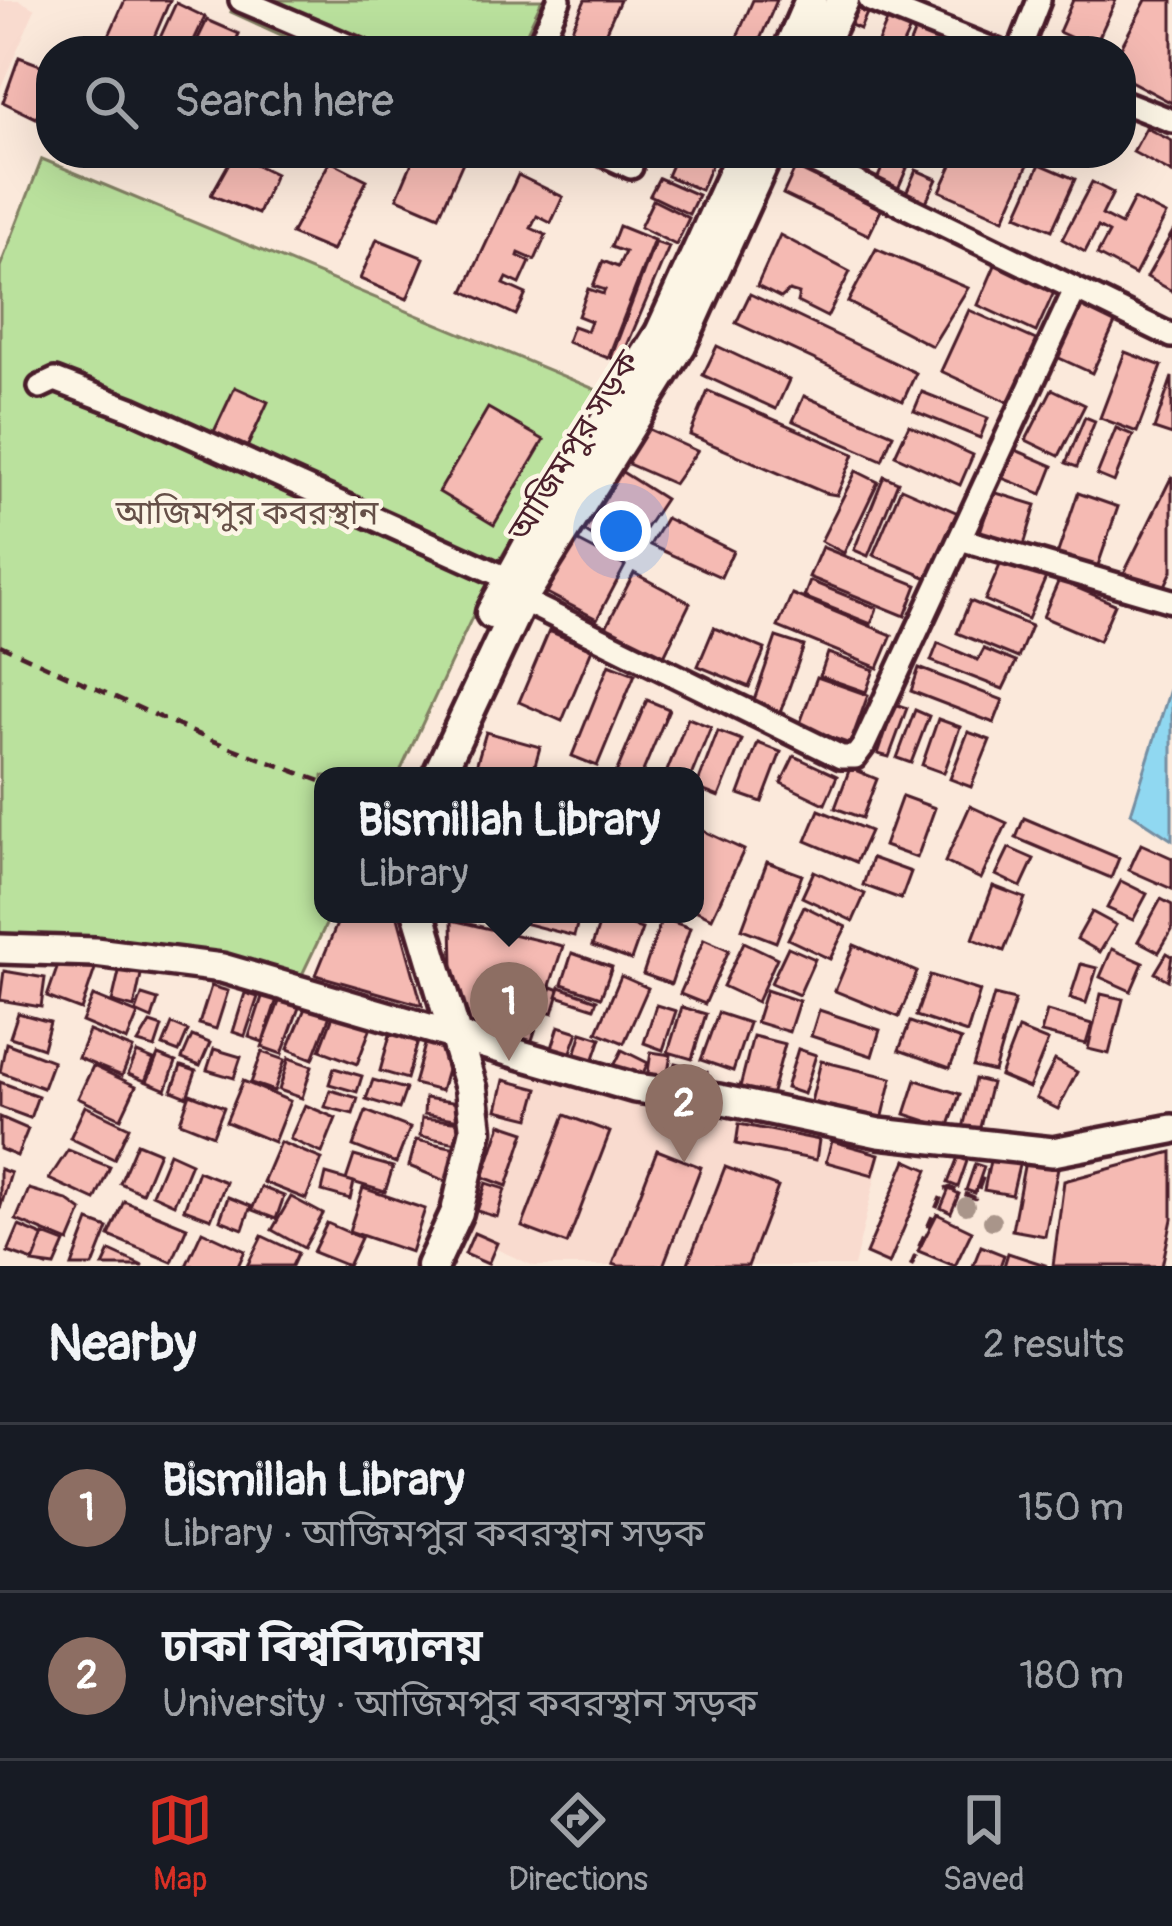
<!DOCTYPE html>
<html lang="en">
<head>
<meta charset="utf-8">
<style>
  :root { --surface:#171b24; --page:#20242c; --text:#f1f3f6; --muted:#9ea1a6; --line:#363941; --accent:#d93025 }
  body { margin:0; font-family:Pangolin,"Noto Sans Bengali",sans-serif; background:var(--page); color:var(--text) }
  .you { position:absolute; left:621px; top:531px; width:42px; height:42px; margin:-30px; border:9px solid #fff; border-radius:50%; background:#1a73e8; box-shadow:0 0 0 18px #1a73e833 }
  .badge { display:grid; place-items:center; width:78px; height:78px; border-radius:50%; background:var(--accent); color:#fff; font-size:39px; font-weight:700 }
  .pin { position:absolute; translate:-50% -99px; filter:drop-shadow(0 3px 6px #0008) }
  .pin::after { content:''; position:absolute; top:63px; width:42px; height:36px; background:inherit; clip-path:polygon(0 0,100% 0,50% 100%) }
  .popup { position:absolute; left:314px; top:767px; width:390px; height:156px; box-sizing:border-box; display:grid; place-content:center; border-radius:24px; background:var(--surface); filter:drop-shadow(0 3px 9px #0005); font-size:39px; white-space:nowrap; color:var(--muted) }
  .popup b { font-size:45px; color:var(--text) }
  .popup::after { content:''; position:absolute; left:50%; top:100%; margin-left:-24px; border:24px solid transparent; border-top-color:var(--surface) }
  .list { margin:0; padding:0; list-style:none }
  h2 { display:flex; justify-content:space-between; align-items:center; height:156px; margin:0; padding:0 48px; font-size:51px }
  h2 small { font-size:39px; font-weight:400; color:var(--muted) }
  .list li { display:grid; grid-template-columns:78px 1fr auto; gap:36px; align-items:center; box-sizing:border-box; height:168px; padding:0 48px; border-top:3px solid var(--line) }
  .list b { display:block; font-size:45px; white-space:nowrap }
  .list p { margin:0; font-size:39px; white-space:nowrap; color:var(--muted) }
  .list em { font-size:39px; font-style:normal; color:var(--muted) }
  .icon { flex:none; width:66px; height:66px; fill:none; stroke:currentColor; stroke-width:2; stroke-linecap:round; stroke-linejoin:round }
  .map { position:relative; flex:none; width:1172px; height:1266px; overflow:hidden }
  .search { position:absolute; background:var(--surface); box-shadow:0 12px 48px #0002; left:36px; right:36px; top:36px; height:132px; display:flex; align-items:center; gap:30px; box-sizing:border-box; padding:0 42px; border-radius:48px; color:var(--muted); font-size:45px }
  .sheet { height:492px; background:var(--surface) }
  nav { display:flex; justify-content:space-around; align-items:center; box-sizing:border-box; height:168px; border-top:3px solid var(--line); background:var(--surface); font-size:33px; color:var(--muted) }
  nav a { display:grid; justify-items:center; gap:6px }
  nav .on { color:var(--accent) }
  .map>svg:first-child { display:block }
  .built { fill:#f9dbcf }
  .green { fill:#bae19d; stroke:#828064; stroke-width:3 }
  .water { fill:#90d8f1; stroke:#748ea2; stroke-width:3 }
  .building { fill:#f5bab3; stroke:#4a1f2b; stroke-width:3 }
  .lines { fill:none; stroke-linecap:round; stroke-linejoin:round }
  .minor-casing { stroke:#4a1f2b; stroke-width:30 }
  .tertiary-casing { stroke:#4a1f2b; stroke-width:36 }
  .secondary-casing { stroke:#4a1f2b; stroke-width:39 }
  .path { stroke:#4a1f2b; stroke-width:4.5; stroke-dasharray:12 9; stroke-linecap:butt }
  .minor { stroke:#fcf5e5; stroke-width:21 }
  .tertiary { stroke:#fcf5e5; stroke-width:27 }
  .secondary { stroke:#fcf5e5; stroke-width:30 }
  .tree { fill:#a9958a }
  .labels { text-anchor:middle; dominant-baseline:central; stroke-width:9; stroke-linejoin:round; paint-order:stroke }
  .street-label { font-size:33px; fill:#4a1f2b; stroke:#fcf5e5 }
  .park-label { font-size:33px; fill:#665048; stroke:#fcf5e5 }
</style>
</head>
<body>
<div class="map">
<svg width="1172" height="1266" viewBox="0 0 1172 1266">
  <rect width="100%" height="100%" fill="#fbe9db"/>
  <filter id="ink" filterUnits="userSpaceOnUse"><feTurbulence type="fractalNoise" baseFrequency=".00833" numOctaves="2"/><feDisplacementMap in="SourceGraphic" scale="24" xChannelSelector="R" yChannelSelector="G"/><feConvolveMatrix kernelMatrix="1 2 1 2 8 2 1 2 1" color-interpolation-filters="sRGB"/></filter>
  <g filter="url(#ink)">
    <g class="built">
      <path d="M0 0H19L35 9 0 89Z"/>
      <path d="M527 1075 881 1154 854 1266H534L452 1229 467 1172 484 1174Z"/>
    </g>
    <g class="green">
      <path d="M236 0H542L518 51H316L231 12Z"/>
      <path d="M42 159 599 391 495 568 398 776H323V914H331L300 979 0 937V267Z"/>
    </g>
    <path class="water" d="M1172 683V840L1131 813Z"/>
    <g class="building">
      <path d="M125 0H170L148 51H102Z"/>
      <path d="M585 0H620L597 51H562Z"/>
      <path d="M753 0H777L755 51H731Z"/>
      <path d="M856 0 870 6 860 29 839 20Z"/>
      <path d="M1073 0H1116L1094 48 1059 32Z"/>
      <path d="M1146 0H1172V103L1121 76 1119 51Z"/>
      <path d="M176 3 205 17 189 51H154Z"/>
      <path d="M889 17 911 27 900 51 877 45Z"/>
      <path d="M207 20 239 34 231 51H192Z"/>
      <path d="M917 26 982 51H907Z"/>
      <path d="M19 57 51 69V91L36 118 3 102Z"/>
      <path d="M1146 128 1172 141V173L1133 152Z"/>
      <path d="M416 153H467L439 216 397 198Z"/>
      <path d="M677 153H716L701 190 667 176Z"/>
      <path d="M841 153H866L858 170 837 160Z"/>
      <path d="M925 153H1033L1004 219 940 191 952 165Z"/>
      <path d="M234 154 275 174 258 214 211 195Z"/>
      <path d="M886 159 907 168 897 191 876 182Z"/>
      <path d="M330 161 367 180 332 251 291 234Z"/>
      <path d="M797 164 884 204 869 235 783 194Z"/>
      <path d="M1040 164 1075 179 1052 230 1017 215Z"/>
      <path d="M916 170 937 179 926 202 906 193Z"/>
      <path d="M518 175 563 197 551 223 537 216 531 228 546 235 535 260 519 253 518 256 530 262 520 284 507 278 504 284 526 294 516 315 464 291Z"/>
      <path d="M659 178 698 195 689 214 650 195Z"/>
      <path d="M1092 182 1113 193 1102 215 1121 225 1134 199 1166 215 1135 275 1097 255 1109 233 1098 227 1085 252 1062 239Z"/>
      <path d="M653 200 689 218 676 245 640 227Z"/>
      <path d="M619 226 654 240 608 358 567 342 573 326 587 331 591 321 578 316 588 289 603 294 605 290 593 286 603 261 618 267 625 252 611 247Z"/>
      <path d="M1172 233V291L1147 277Z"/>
      <path d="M780 235 850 272 827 317 797 302 799 294 789 291 781 298 757 286Z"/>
      <path d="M377 239 424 258 407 299 360 279Z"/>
      <path d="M655 242 669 247 620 362 611 358Z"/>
      <path d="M876 249 968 288 932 346 848 302Z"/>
      <path d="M996 263 1054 292 1036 332 978 305Z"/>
      <path d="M750 294 916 373 903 401 736 323Z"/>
      <path d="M1082 305 1116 321 1092 373 1057 357Z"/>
      <path d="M969 310 1038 341 1010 403 941 371Z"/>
      <path d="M717 346 789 380 776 409 703 375Z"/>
      <path d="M1125 352 1162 366 1137 432 1100 418Z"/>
      <path d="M1172 377V435L1154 429Z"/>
      <path d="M235 387 268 402 244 454 211 438Z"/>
      <path d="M1052 389 1085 405 1059 456 1026 440Z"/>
      <path d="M708 391 854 454 837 495 825 493 690 435Z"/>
      <path d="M922 392 988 418 980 438 914 411Z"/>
      <path d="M804 396 893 434 882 460 793 421Z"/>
      <path d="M488 408 544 440 494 525 439 492Z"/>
      <path d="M1085 417 1095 421 1077 467 1066 463Z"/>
      <path d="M909 425 973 455 960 485 895 455Z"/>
      <path d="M644 427 697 451 674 484 624 462Z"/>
      <path d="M1116 428 1133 435 1114 482 1097 475Z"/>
      <path d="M1004 445 1053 466 1042 494 992 474Z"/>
      <path d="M616 468 665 499 626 558 578 527Z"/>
      <path d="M856 471 878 482 844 553 821 541Z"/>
      <path d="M884 476 898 482 868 556 854 550Z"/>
      <path d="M1172 476V571L1162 592 1124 573Z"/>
      <path d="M901 488 958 513 930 579 873 555Z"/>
      <path d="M993 492 1036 505 1024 545 980 532Z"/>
      <path d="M1078 493 1118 507 1094 577 1054 564Z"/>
      <path d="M666 518 733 551 721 577 650 545Z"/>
      <path d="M575 540 625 566 597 619 547 593Z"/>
      <path d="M822 547 917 585 905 616 809 577Z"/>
      <path d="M1004 556 1047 575 1028 619 985 600Z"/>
      <path d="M634 573 690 603 663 658 605 629Z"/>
      <path d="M1059 580 1115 604 1099 641 1043 617Z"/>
      <path d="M810 581 877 608 871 624 804 597Z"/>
      <path d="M792 594 892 635 878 668 778 627Z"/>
      <path d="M970 601 1031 626 1018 658 957 633Z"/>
      <path d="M714 628 765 649 749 687 698 666Z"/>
      <path d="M549 631 592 649 562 721 519 702Z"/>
      <path d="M776 637 804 646 780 713 753 703Z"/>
      <path d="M938 643 978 660 984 649 1016 662 1003 689 931 661Z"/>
      <path d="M828 653 874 670 866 692 820 676Z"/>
      <path d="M609 664 635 674 597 766 572 756Z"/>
      <path d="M919 668 1003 700 994 723 911 691Z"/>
      <path d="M817 677 868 695 850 744 799 726Z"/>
      <path d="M647 700 669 709 641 776H623L616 773Z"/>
      <path d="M895 704 907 708 889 757 878 754Z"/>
      <path d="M915 710 929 716 911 763 897 758Z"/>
      <path d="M688 718 711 727 691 776H665Z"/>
      <path d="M938 719 960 727 944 773 922 765Z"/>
      <path d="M718 731 742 740 719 797 696 788Z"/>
      <path d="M486 732 540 747 532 776H473Z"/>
      <path d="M968 732 990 740 971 787 950 779Z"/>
      <path d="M758 743 781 752 762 802 739 794Z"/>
      <path d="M794 756 837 776 825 804 781 783Z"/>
      <path d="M850 768 877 779 862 818 835 808Z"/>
      <path d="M902 796 935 808 917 858 884 846Z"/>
      <path d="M970 806 1007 823 981 879 945 862Z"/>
      <path d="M819 810 870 831 856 862 806 841Z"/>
      <path d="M1024 818 1119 858 1111 878 1016 838Z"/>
      <path d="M695 827 744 850 712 918 695 910Z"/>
      <path d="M1141 844 1172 858V889L1129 870Z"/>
      <path d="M1009 848 1034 859 1021 887 996 875Z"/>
      <path d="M872 858 911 872 901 899 863 885Z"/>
      <path d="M767 862 802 875 776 942 742 929Z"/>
      <path d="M814 871 865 894 853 921 802 897Z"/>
      <path d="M1121 881 1147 894 1133 920 1107 908Z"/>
      <path d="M993 886 1025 898 1004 951 973 939Z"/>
      <path d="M1161 899 1172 905V930L1159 952 1138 941Z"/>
      <path d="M804 906 846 927 830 959 788 939Z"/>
      <path d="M1092 912 1116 925 1100 952 1077 939Z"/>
      <path d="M341 914H397L422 1005 316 975Z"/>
      <path d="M525 914H580L574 936 523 923Z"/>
      <path d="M602 916 642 929 631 960 592 946Z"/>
      <path d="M662 918 690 928 671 984 643 974Z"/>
      <path d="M452 920 563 946 531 1043 454 1018Z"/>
      <path d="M704 939 729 950 705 1004 680 994Z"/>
      <path d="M744 942 777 958 757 1002 723 986Z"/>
      <path d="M854 945 917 972 899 1017 835 991Z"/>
      <path d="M788 947 815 959 799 995 771 983Z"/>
      <path d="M1112 949 1143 963 1131 991 1100 977Z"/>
      <path d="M572 953 612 967 601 997 562 984Z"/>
      <path d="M1167 953 1172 956 1168 980 1155 973Z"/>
      <path d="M62 954 96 966 81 1010 47 997Z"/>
      <path d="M122 959 143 965 134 1008 112 1002Z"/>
      <path d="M1081 964 1097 968 1086 1003 1070 998Z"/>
      <path d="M4 971 45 978 41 1007 0 1000Z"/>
      <path d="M930 975 980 991 967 1033 916 1016Z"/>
      <path d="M621 976 648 988 624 1043 597 1032Z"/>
      <path d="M211 986 228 991 216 1029 199 1024Z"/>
      <path d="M552 987 560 990 553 1013 543 1010Z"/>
      <path d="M560 987 597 1000 594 1008 557 996Z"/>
      <path d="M766 990 799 1001 789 1032 756 1022Z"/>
      <path d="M245 993 258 997 245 1036 233 1032Z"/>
      <path d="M263 994 277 999 263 1042 249 1037Z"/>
      <path d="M282 994 301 1002 282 1054 262 1047Z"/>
      <path d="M1101 994 1123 999 1109 1054 1088 1049Z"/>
      <path d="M142 995 158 1000 152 1019 136 1012Z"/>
      <path d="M994 995 1015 1000 994 1072 973 1067Z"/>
      <path d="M93 996 138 1014 127 1041 82 1022Z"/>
      <path d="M308 1001 332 1010 313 1059 288 1049Z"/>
      <path d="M656 1005 676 1011 663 1050 644 1043Z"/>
      <path d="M682 1007 706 1014 692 1059 668 1052Z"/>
      <path d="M819 1010 880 1030 872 1056 811 1036Z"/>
      <path d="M1047 1011 1092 1024 1086 1044 1041 1033Z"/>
      <path d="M18 1013 50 1022 43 1048 10 1037Z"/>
      <path d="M334 1013 371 1027 357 1064 320 1050Z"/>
      <path d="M718 1013 749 1023 733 1071 701 1060Z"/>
      <path d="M394 1020 422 1028 407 1079 380 1071Z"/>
      <path d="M910 1022 961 1040 950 1068 899 1050Z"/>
      <path d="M150 1023 162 1027 155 1048 138 1043Z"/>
      <path d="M172 1024 188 1031 179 1052 163 1046Z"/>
      <path d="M559 1026 578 1032 567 1063 549 1057Z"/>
      <path d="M1018 1029 1048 1041 1029 1088 1000 1076Z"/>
      <path d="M89 1031 133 1049 122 1076 78 1058Z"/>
      <path d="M582 1032 601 1038 591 1067 573 1061Z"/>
      <path d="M428 1034 455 1042 441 1091 414 1084Z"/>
      <path d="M192 1036 210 1043 200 1066 182 1059Z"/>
      <path d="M753 1036 785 1044 771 1096 740 1087Z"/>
      <path d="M6 1043 53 1061 43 1088 0 1072Z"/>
      <path d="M214 1049 241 1057 234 1078 207 1070Z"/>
      <path d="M798 1049 816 1055 804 1094 786 1088Z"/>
      <path d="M622 1050 648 1063 637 1085 611 1072Z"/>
      <path d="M262 1052 285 1060 274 1091 251 1083Z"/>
      <path d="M651 1052 671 1055 665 1088 646 1085Z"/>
      <path d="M137 1053 154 1060 145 1081 128 1074Z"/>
      <path d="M158 1055 176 1062 166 1090 147 1082Z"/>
      <path d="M289 1058 312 1066 302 1098 279 1090Z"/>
      <path d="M1055 1060 1077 1072 1058 1109 1036 1098Z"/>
      <path d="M821 1061 892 1078 882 1120 811 1102Z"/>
      <path d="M675 1063 707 1072 702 1092 669 1082Z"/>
      <path d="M93 1066 136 1086 121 1118 78 1098Z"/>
      <path d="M181 1066 196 1071 187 1097 172 1091Z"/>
      <path d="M334 1068 362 1076 357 1092 329 1084Z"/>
      <path d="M975 1079 991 1083 979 1131 963 1128Z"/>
      <path d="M373 1080 406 1089 399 1109 366 1099Z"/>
      <path d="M504 1080 538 1089 530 1118 497 1110Z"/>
      <path d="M916 1080 960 1094 948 1128 905 1114Z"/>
      <path d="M243 1081 290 1101 274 1142 226 1122Z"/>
      <path d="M0 1082 38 1096 30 1118 0 1107Z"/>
      <path d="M330 1090 358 1098 353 1114 325 1107Z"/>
      <path d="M190 1094 224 1107 213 1135 180 1122Z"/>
      <path d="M425 1098 459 1103 460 1120 424 1114Z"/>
      <path d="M305 1105 336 1118 322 1153 290 1139Z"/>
      <path d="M85 1106 129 1127 114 1159 70 1138Z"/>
      <path d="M366 1111 410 1128 396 1163 353 1146Z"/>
      <path d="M565 1115 610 1132 567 1244 522 1227Z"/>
      <path d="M0 1117 28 1129 17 1156 0 1149Z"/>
      <path d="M422 1118 463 1122 462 1144 420 1136Z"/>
      <path d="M501 1124 525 1132 507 1186 483 1177Z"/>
      <path d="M739 1124 819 1140 816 1160 736 1144Z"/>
      <path d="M416 1140 461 1149 455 1185 409 1166Z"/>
      <path d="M832 1141 879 1154 873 1175 826 1162Z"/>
      <path d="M280 1142 322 1159 306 1199 263 1182Z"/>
      <path d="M137 1143 159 1152 142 1193 120 1183Z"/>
      <path d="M68 1150 110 1167 95 1200 49 1179Z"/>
      <path d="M657 1150 701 1167 663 1266H619L613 1264Z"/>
      <path d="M992 1151 1021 1157 1012 1195 984 1190Z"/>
      <path d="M1172 1152V1219L1162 1266H1053L1064 1181Z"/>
      <path d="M169 1153 191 1163 174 1204 152 1194Z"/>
      <path d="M354 1156 393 1167 385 1192 346 1180Z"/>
      <path d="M1026 1156 1059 1162 1045 1236 1012 1230Z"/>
      <path d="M958 1157 967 1161 958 1187 948 1183Z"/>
      <path d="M906 1160 928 1170 889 1264 866 1254Z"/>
      <path d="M975 1164 984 1167 975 1193 966 1190Z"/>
      <path d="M725 1167 778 1187 748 1266H687Z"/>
      <path d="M0 1169 11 1173 0 1209Z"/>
      <path d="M198 1171 226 1182 211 1219 184 1209Z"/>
      <path d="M326 1174 354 1182 350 1199 322 1191Z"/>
      <path d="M486 1183 505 1189 497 1217 477 1211Z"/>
      <path d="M261 1187 284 1196 276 1219 252 1210Z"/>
      <path d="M363 1188 425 1209 411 1252 349 1231Z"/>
      <path d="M29 1189 67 1200 82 1211 69 1242 16 1220Z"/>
      <path d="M949 1189 959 1194 951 1213 941 1208Z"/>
      <path d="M228 1197 251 1206 243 1229 220 1220Z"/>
      <path d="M291 1197 323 1214 304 1248 272 1230Z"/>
      <path d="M124 1201 187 1227 172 1262 109 1236Z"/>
      <path d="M937 1214 972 1231 955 1266 918 1251Z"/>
      <path d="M89 1221 108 1228 93 1266H72Z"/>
      <path d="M327 1223 361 1238 348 1266 313 1252Z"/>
      <path d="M19 1226 57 1242 47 1266 8 1252Z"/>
      <path d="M202 1231 245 1251 238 1266H186Z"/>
      <path d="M474 1233 497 1243 488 1264 465 1254Z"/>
      <path d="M44 1235 65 1243 55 1266 33 1263Z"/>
      <path d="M262 1236 298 1253 292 1266H247Z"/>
      <path d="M981 1246 1004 1255 1000 1266H973Z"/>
      <path d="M110 1251 143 1266H103Z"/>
      <path d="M1008 1253 1045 1265 1044 1266H1004Z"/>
    </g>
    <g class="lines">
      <g class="minor-casing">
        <g id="minor">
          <path d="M241 0 361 51"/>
          <path d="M870 0 997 51"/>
          <path d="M536 51 559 0"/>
          <path d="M1019 51 1039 0"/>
          <path d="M1121 101 1172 121"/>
          <path d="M600 153 631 167"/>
          <path d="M796 153 1172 336"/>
          <path d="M40 387 55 380 131 409 509 579"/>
          <path d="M960 539 1172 601"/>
          <path d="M510 594 841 757H855L864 745 1075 290"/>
        </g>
      </g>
      <g class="tertiary-casing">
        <path id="tertiary" d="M0 949 95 952 222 968 635 1088 719 1099 879 1133 1053 1152 1172 1129"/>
      </g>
      <g class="secondary-casing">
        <g id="secondary">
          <path d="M789 51 811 0"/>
          <path d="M818 51 843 0"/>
          <path d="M492 613 538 529 661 333 743 153"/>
          <path d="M438 776 521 599 680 345 767 153"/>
          <path d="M419 914 471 1088 476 1130 457 1212 432 1266"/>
        </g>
      </g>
      <g class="path">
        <path d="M0 645 208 739 323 782"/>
        <path d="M911 1266 944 1190 950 1188 975 1198 985 1171"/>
      </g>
      <use href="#minor" class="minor"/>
      <use href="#tertiary" class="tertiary"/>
      <use href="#secondary" class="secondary"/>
    </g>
    <g class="tree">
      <circle cx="966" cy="1206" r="9"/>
      <circle cx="992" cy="1221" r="9"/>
    </g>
  </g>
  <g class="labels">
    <g class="street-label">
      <text transform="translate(574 446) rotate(-58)">আজিমপুর সড়ক</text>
    </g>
    <g class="park-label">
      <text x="247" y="513">আজিমপুর কবরস্থান</text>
    </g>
  </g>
</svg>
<div class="you"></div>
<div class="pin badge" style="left:509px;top:1061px;background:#8d6e63">1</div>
<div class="popup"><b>Bismillah Library</b>Library</div>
<div class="pin badge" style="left:684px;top:1163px;background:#8d6e63">2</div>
<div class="search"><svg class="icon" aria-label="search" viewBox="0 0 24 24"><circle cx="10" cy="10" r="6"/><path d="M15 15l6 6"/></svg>Search here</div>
</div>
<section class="sheet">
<h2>Nearby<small>2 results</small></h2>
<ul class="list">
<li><span class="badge" style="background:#8d6e63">1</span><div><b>Bismillah Library</b><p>Library · আজিমপুর কবরস্থান সড়ক</p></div><em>150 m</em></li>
<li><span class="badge" style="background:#8d6e63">2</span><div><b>ঢাকা বিশ্ববিদ্যালয়</b><p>University · আজিমপুর কবরস্থান সড়ক</p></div><em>180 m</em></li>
</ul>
</section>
<nav>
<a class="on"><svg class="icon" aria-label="map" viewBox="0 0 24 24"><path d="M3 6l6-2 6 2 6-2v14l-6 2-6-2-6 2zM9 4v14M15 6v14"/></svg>Map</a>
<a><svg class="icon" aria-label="directions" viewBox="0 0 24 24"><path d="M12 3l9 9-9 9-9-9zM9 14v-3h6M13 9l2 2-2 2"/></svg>Directions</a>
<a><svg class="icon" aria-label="saved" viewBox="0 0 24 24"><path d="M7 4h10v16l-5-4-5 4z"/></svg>Saved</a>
</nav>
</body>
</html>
